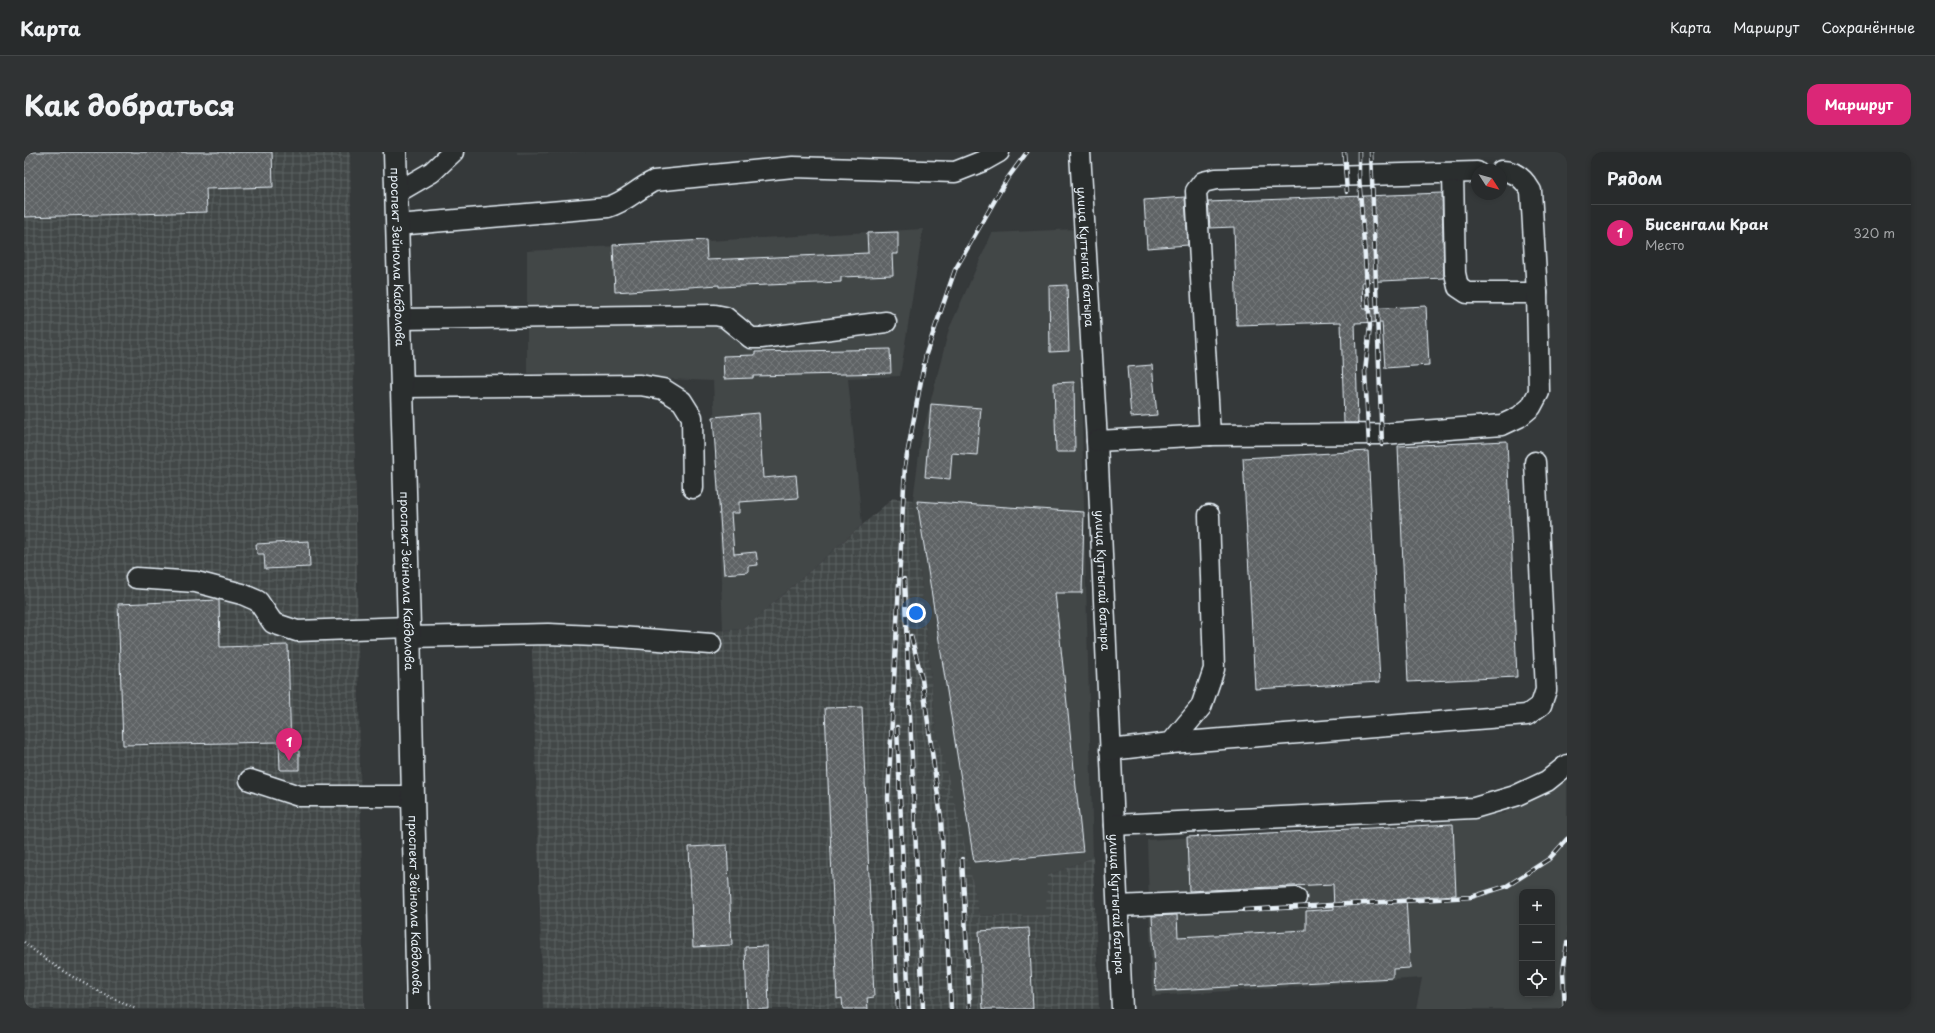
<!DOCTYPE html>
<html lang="ru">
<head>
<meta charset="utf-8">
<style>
  :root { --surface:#282b2c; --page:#303334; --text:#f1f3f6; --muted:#a5a7a9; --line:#444748; --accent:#db2777 }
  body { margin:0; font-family:"Playpen Sans",sans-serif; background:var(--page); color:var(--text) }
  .controls { position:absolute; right:12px; bottom:12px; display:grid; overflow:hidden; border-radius:8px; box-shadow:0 2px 6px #0003 }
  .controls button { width:36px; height:36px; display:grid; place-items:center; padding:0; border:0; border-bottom:1px solid var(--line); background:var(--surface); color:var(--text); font:20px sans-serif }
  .compass { position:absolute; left:1447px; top:12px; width:36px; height:36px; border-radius:50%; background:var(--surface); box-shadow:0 2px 6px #0003; rotate:126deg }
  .you { position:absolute; left:892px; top:461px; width:14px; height:14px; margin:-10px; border:3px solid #fff; border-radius:50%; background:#1a73e8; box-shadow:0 0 0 6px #1a73e833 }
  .badge { display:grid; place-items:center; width:26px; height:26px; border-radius:50%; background:var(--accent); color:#fff; font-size:13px; font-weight:700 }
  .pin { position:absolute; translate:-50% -33px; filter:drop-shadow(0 1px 2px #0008) }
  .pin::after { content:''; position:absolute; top:21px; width:14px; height:12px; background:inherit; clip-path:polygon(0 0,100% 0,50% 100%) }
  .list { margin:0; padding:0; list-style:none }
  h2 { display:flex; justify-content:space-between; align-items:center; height:52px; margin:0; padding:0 16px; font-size:17px }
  h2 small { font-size:13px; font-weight:400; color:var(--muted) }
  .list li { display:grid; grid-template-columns:26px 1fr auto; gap:12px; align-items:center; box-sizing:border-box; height:56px; padding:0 16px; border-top:1px solid var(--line) }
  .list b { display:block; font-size:15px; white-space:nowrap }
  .list p { margin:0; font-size:13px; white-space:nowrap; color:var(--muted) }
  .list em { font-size:13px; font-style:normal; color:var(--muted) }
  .icon { flex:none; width:22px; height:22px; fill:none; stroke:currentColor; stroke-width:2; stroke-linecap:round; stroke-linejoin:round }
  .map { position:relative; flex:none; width:1543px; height:857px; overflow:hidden; border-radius:12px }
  header { display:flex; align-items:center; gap:24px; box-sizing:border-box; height:56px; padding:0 20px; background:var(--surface); border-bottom:1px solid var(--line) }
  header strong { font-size:19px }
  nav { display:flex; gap:22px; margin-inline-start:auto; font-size:14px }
  .intro { display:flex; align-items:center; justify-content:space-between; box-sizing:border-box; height:96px; padding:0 24px }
  h1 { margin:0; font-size:28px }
  .button { padding:10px 18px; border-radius:12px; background:var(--accent); color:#fff; font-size:14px; font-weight:700 }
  main { display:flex; gap:24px; padding:0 24px }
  aside { flex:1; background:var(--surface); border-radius:12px; box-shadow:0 2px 6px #0003 }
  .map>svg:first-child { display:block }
  .built { fill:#424647; fill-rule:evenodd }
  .industrial { fill:url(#industrial-grid) }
  .building { fill:url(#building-cross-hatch); stroke:#e8f1f8 }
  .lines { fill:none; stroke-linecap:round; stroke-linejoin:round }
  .minor-casing { stroke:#e8f1f8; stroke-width:23 }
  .major-casing { stroke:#e8f1f8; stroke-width:25 }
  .path { stroke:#e8f1f8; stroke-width:2.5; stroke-dasharray:1 3; stroke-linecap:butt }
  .minor { stroke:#2a2d2e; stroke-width:20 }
  .major { stroke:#2a2d2e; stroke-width:22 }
  .rail-casing { stroke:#e8f1f8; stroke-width:4.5 }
  .rail { stroke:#2a2d2e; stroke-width:3; stroke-dasharray:9; stroke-linecap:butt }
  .labels { text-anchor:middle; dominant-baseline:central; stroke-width:4; stroke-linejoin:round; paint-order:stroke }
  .street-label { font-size:12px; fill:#e8f1f8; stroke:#2a2d2e }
</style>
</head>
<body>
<header>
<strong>Карта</strong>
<nav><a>Карта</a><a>Маршрут</a><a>Сохранённые</a></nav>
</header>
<div class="intro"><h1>Как добраться</h1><a class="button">Маршрут</a></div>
<main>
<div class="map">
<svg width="1543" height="857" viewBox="0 0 1543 857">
  <defs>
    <pattern id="industrial-grid" width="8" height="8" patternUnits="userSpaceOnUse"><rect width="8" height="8" fill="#424647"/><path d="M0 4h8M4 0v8" fill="none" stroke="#5d6162"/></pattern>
    <pattern id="building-cross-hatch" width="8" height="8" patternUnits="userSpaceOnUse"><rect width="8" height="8" fill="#5f6365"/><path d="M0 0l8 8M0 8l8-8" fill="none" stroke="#767a7c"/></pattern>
  </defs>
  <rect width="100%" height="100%" fill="#35393a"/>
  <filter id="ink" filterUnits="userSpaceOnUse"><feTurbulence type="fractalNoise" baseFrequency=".025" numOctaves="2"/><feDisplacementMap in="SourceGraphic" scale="8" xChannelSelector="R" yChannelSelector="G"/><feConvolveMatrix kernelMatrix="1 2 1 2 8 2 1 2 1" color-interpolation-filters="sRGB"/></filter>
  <g filter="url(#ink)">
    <g class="built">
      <path d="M493 0H562L493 2Z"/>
      <path d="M899 77 876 224 824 226 838 373 720 477 699 478 689 229 503 221V99Z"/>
      <path d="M1053 77 1069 705 1023 724V763L956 764 912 578 889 348 897 287 925 177 968 81Z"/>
      <path d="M1543 628V857H1392L1398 826 1128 844 1123 688 1432 669 1481 661 1490 652ZM1498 740H1528V842H1498Z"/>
    </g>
    <g class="industrial">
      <path d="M0 0H326L340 857H0Z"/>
      <path d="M869 346 889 348 912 578 936 672 956 764 1022 763 1023 724 1069 705 1075 857H519L508 491 720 477Z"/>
    </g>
    <g class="building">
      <path d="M0 0H248L249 35 182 37 183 60 0 65Z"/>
      <path d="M1418 41 1420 126 1338 130 1339 157 1402 154 1405 213 1361 216 1358 170 1331 171 1334 271H1320L1317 170 1213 173 1210 75 1186 76 1184 50Z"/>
      <path d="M1161 45 1164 93 1123 96 1120 48Z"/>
      <path d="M874 80V102H868L869 123 817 125V130L695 135V133L591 140 589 93 682 88 683 108 844 101 843 81Z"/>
      <path d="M1043 133 1045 199 1026 200 1025 134Z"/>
      <path d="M866 197 867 221 729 224V226L700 227 699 204 731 203V200Z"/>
      <path d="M1128 213 1133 263 1107 265 1103 215Z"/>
      <path d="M1050 230 1051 300H1032L1030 231Z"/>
      <path d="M907 252 957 256 953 303 928 301 926 327 901 325Z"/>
      <path d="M735 261 739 326 772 323 774 346 715 350V361H707L710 402 732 400 734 413 724 414V420L700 422 689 265Z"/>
      <path d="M1483 289 1493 525 1384 530 1374 294Z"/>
      <path d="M1344 299 1356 530 1231 537 1219 306Z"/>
      <path d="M893 349 1060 360 1058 441H1031L1059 700 950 710Z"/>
      <path d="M285 389 286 415 241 417 240 402H233L232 392Z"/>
      <path d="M195 448 196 495 264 493 267 599H275V618H256L255 590 99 593 94 452Z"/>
      <path d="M838 555 850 845 843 846 844 857H819L818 846 813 847 801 556Z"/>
      <path d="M1429 672 1432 743 1382 746 1386 816 1369 817V826L1132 839 1128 764 1153 763 1154 785 1282 778V759L1310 757 1309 732 1165 739 1163 685Z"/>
      <path d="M703 693 708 793 669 795 665 695Z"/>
      <path d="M1005 776 1009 857H959L955 779Z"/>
      <path d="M743 794 745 857H723L721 795Z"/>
    </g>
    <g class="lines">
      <g class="minor-casing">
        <g id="minor">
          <path id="s1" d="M1056 0 1073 289 1098 857"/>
          <path d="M1429 21 1431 121 1434 135 1443 141H1513"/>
          <path d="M372 41 408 20 429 0"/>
          <path d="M373 73 584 55C602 50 613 37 630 29L769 15 931 20 959 9 975 0"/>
          <path d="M376 167 691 163 701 165 727 186H737L862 170"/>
          <path d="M377 235 616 233 639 237 658 249 668 265 669 336"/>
          <path d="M1186 283 1172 39 1179 30 1192 27 1453 20"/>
          <path d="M1073 289 1186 283 1358 282 1478 273 1495 265 1507 255 1515 240 1513 141 1507 39C1500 27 1491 18 1477 19"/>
          <path d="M112 426 172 430 218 442 234 449 249 471 273 479 385 475"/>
          <path d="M385 485 524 482 596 485 687 492"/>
          <path d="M1147 591 1503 563 1517 553 1522 538 1511 310"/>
          <path d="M1086 598 1147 591 1177 555 1190 517 1185 363"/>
          <path d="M226 628 275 644H389"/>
          <path d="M1090 673 1450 656 1491 644 1523 629 1543 613"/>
          <path d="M1094 754 1272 746"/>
        </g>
      </g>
      <g class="major-casing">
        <g id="major">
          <path id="s2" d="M371 0 385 475 394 857"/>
        </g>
      </g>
      <path class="path" d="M0 790C32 818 73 840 112 857"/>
      <use href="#minor" class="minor"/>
      <use href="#major" class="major"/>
      <g class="rail-casing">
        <g id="rail">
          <path d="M1320 0 1323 40"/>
          <path d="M1335 0V24L1346 174 1341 220 1345 293"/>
          <path d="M1347 0 1358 293"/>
          <path d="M880 427 899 857"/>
          <path d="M887 484 898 527 917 666 927 857"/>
          <path d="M873 575 885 857"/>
          <path d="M938 707 946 857"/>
          <path d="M1220 758 1447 745 1483 734 1525 707 1543 687"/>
          <path d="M874 857 864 646 881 314 902 202 931 118 983 27 1003 0"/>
          <path d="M1541 857 1539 820 1543 791"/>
        </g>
      </g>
      <use href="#rail" class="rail"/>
    </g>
  </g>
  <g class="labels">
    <g class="street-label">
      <text stroke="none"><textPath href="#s2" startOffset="105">проспект Зейнолла Кабдолова</textPath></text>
      <text stroke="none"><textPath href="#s1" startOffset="105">улица Куттыгай батыра</textPath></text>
      <text stroke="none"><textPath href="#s2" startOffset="429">проспект Зейнолла Кабдолова</textPath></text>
      <text stroke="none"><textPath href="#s1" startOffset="429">улица Куттыгай батыра</textPath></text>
      <text stroke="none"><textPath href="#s2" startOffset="753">проспект Зейнолла Кабдолова</textPath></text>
      <text stroke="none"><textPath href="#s1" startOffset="753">улица Куттыгай батыра</textPath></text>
    </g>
  </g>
</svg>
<div class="controls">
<button>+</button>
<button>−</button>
<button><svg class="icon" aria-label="locate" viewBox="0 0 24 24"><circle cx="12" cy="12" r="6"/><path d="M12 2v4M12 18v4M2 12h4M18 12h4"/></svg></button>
</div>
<svg class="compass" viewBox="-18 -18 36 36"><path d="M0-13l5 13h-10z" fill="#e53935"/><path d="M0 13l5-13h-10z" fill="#a5a7a9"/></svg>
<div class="you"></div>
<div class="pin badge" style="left:265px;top:609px">1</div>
</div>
<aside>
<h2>Рядом<small></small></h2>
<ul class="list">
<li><span class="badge">1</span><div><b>Бисенгали Кран</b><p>Место</p></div><em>320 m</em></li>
</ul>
</aside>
</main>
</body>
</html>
